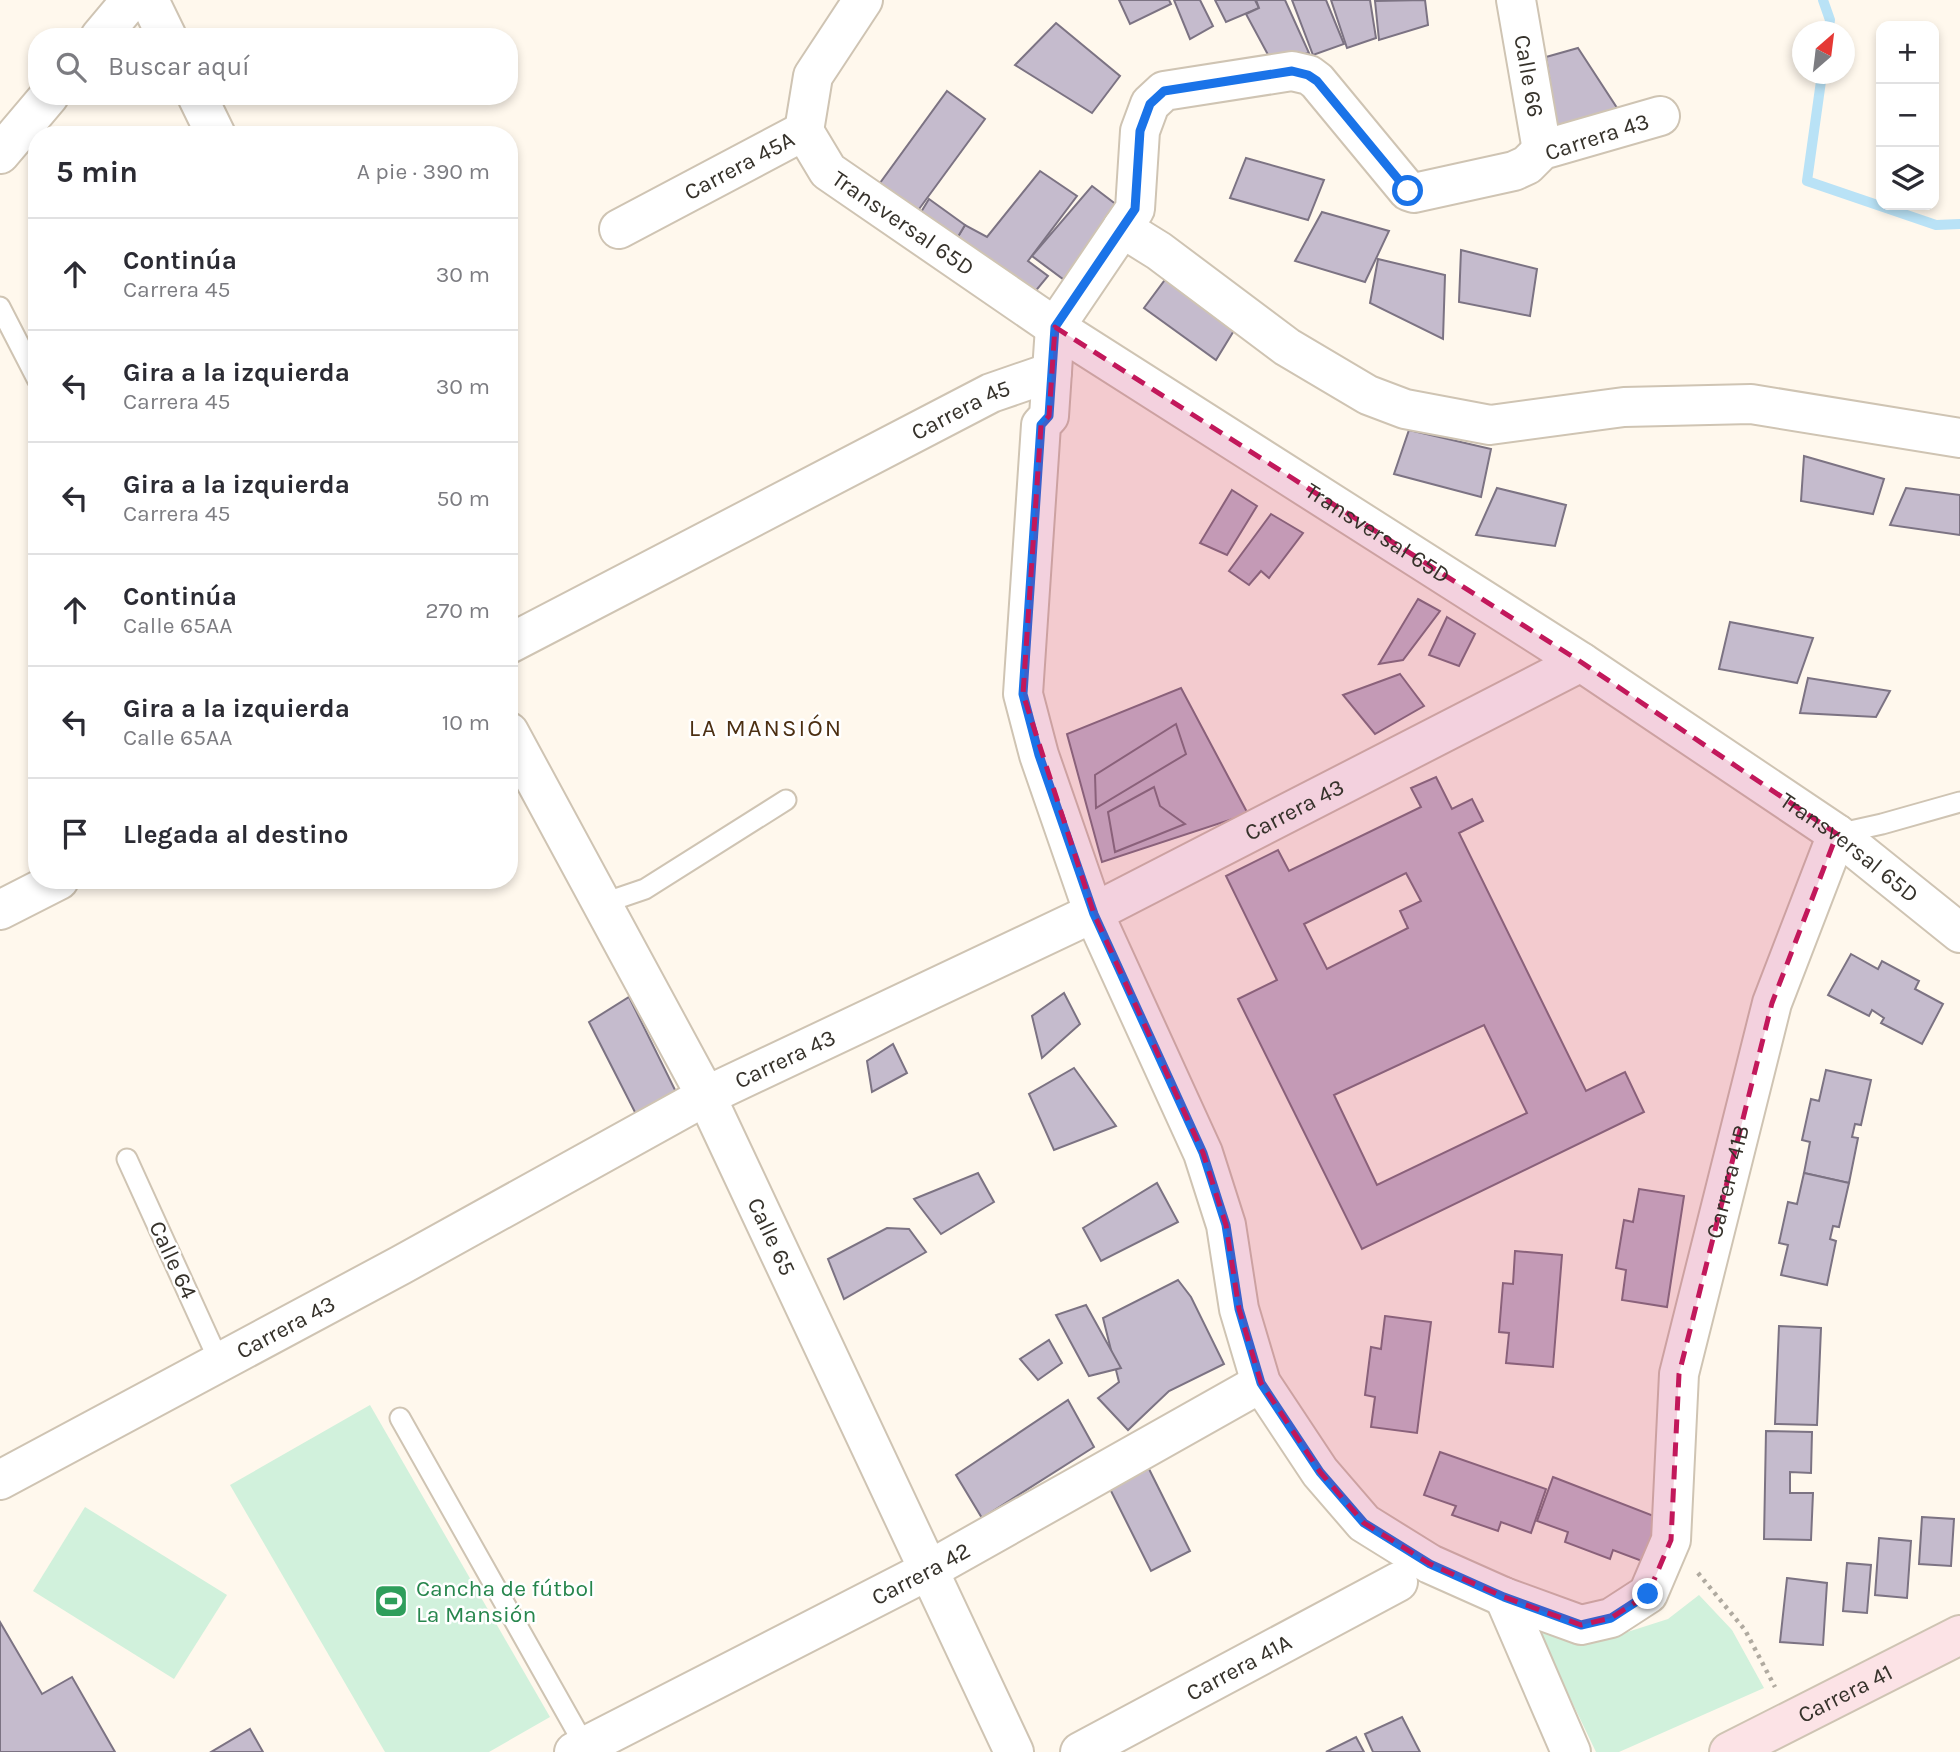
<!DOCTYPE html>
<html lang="es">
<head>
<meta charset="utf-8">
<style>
  :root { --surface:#fff; --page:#f2f2f3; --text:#2b2b33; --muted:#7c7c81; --line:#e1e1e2 }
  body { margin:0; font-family:Karla,sans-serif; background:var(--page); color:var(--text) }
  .controls { position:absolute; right:21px; top:21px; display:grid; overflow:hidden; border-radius:14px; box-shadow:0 4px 10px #0003 }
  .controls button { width:63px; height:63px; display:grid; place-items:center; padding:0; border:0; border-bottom:2px solid var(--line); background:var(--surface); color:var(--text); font:35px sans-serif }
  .compass { position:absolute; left:1792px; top:21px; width:63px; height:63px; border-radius:50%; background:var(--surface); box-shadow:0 4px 10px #0003; rotate:28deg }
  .stop { position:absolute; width:21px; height:21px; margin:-16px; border:5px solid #1a73e8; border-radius:50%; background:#fff }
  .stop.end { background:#1a73e8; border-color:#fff; box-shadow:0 2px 7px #0008 }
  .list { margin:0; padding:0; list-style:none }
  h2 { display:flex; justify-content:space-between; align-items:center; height:91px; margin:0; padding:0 28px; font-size:30px }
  h2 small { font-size:23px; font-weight:400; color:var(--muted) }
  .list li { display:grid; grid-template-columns:46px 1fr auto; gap:21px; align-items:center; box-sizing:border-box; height:112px; padding:0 28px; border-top:2px solid var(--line) }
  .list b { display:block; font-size:26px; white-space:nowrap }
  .list p { margin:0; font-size:23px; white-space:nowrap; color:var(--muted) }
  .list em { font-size:23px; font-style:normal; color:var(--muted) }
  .icon { flex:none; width:38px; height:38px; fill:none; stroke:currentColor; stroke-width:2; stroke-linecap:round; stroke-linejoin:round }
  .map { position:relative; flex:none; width:1960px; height:1752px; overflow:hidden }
  .search { position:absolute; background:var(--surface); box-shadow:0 4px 10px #0003; left:28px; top:28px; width:490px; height:77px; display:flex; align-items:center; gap:18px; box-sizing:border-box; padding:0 24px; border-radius:28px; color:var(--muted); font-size:26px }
  .panel { position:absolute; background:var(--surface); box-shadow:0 4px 10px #0003; left:28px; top:126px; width:490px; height:763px; border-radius:28px }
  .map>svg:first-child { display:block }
  .green { fill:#d1f1dc }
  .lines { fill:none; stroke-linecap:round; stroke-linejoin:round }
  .stream { stroke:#b9e2f6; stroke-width:10 }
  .building { fill:#c5bbcd; stroke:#7c7383; stroke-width:2; fill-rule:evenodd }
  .lane-casing { stroke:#cfc4b3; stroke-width:23 }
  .street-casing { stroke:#cfc4b3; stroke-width:42 }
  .secondary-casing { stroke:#cfc4b3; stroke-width:42 }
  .path { stroke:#b0aaa0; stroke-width:4.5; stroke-dasharray:3.5 5; stroke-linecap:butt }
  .lane { stroke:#fff; stroke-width:19 }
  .street { stroke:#fff; stroke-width:38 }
  .secondary { stroke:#fce3e6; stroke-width:38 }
  .route { stroke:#1a73e8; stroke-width:9 }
  .marked { fill:#c2185b; fill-opacity:0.2; stroke:#c2185b; stroke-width:5; stroke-dasharray:14 9; stroke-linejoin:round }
  .labels { text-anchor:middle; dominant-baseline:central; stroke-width:5; stroke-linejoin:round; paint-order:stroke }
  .street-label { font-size:23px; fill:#36322b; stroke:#fff }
  .leisure-label { font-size:23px; fill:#27864d; stroke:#fff; text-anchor:start }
  .neighbourhood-label { font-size:24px; letter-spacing:2px; fill:#4c2f12; stroke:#fff }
</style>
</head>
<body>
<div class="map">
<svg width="1960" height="1752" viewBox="0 0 1960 1752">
  <rect width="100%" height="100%" fill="#fff8ed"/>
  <g class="green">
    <path d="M370 1405 550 1717 489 1752H385L230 1485Z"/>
    <path d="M85 1507 227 1595 174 1679 33 1591Z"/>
    <path d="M1699 1595 1732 1630 1764 1688 1619 1752H1596L1537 1629 1618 1635 1668 1619Z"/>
  </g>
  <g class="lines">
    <g class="stream">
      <path d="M1823 0 1830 20 1828 32"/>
      <path d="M1822 74 1807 181 1936 225 1960 224"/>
    </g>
  </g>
  <g class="building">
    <path d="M1119 0H1169L1171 4 1130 24Z"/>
    <path d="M1174 0H1200L1213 26 1190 39Z"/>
    <path d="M1215 0H1255L1259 8 1226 22Z"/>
    <path d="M1256 0H1285L1309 53 1272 62 1246 14 1259 8Z"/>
    <path d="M1292 0H1326L1344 44 1313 55Z"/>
    <path d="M1331 0H1370L1376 38 1347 48Z"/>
    <path d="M1425 0 1428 25 1379 40 1375 1Z"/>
    <path d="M1056 23 1120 76 1092 113 1015 65Z"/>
    <path d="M1578 48 1619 111 1557 129 1546 57Z"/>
    <path d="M947 91 985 119 911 220 872 194Z"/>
    <path d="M1246 158 1324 180 1308 220 1230 198Z"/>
    <path d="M1040 171 1077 196 1028 261 1048 276 1029 299 950 250 965 225 987 237Z"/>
    <path d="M1092 186 1126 212 1071 285 1032 256Z"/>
    <path d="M929 199 965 225 950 250 915 222Z"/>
    <path d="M1322 212 1389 231 1365 282 1295 261Z"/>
    <path d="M1461 250 1537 269 1530 316 1459 302Z"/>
    <path d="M1378 259 1445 275 1443 339 1370 303Z"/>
    <path d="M1173 269 1241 319 1216 360 1144 308Z"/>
    <path d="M1409 430 1491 449 1481 497 1394 474Z"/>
    <path d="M1804 456 1884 479 1873 514 1801 501Z"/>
    <path d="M1497 488 1566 505 1555 546 1476 535Z"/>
    <path d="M1906 488 1960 495V535L1890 525Z"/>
    <path d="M1232 490 1257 506 1227 555 1200 543Z"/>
    <path d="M1271 514 1303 533 1269 578 1261 571 1249 585 1229 571Z"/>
    <path d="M1418 599 1440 611 1403 660 1379 664Z"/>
    <path d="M1447 617 1475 634 1459 666 1429 655Z"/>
    <path d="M1730 622 1813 638 1797 683 1719 669Z"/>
    <path d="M1400 674 1424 706 1375 734 1343 695Z"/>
    <path d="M1808 678 1890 691 1876 717 1800 713Z"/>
    <path d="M1181 688 1248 814 1102 862 1067 734Z"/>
    <path d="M1176 724 1186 754 1096 808 1095 775Z"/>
    <path d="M1436 777 1452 809 1472 799 1483 821 1459 833 1586 1091 1625 1072 1644 1112 1362 1249 1238 999 1277 980 1226 876 1278 850 1289 871 1421 807 1411 788ZM1406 873 1421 901 1400 911 1408 928 1327 969 1304 924ZM1484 1025 1527 1113 1377 1185 1334 1095Z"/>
    <path d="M1154 787 1160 806 1185 824 1115 852 1108 812Z"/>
    <path d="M1851 954 1878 969 1882 961 1919 981 1915 989 1943 1004 1922 1044 1881 1023 1884 1018 1872 1010 1869 1016 1828 995Z"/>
    <path d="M1064 993 1080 1024 1042 1058 1032 1016Z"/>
    <path d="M629 997 681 1102 640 1122 589 1022Z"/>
    <path d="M893 1044 907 1073 872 1092 867 1061Z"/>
    <path d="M1074 1068 1116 1126 1054 1150 1029 1094Z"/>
    <path d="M1826 1070 1871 1080 1861 1125 1855 1124 1852 1137 1858 1138 1849 1183 1804 1173 1810 1142 1802 1140 1811 1099 1819 1101Z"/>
    <path d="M978 1173 994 1202 941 1234 914 1199Z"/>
    <path d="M1804 1173 1849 1183 1839 1227 1833 1226 1830 1239 1836 1241 1827 1285 1781 1275 1788 1245 1779 1243 1788 1202 1797 1204Z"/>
    <path d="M1157 1183 1178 1222 1101 1261 1083 1228Z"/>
    <path d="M1639 1189 1684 1196 1667 1307 1622 1300 1626 1270 1616 1268 1624 1220 1633 1222Z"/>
    <path d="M887 1228 909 1229 926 1252 844 1299 828 1259Z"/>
    <path d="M1515 1251 1562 1255 1553 1367 1506 1363 1509 1333 1499 1332 1503 1283 1513 1284Z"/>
    <path d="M1178 1280 1191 1297 1224 1364 1169 1391 1128 1430 1098 1398 1119 1382 1103 1318Z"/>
    <path d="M1086 1305 1121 1368 1089 1376 1056 1315Z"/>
    <path d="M1385 1316 1431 1322 1417 1433 1371 1427 1375 1397 1365 1395 1371 1347 1381 1349Z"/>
    <path d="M1779 1326 1821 1328 1817 1425 1775 1424Z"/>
    <path d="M1049 1340 1062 1363 1038 1380 1020 1359Z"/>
    <path d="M1068 1400 1094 1447 982 1518 956 1475Z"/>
    <path d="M1766 1431 1812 1432 1811 1473 1790 1472V1493H1813L1811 1540 1764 1539Z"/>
    <path d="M1440 1452 1546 1489 1531 1533 1501 1522 1498 1531 1452 1515 1456 1506 1424 1495Z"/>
    <path d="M1148 1467 1190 1551 1151 1571 1109 1487Z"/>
    <path d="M1553 1477 1659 1518 1642 1561 1613 1550 1610 1559 1565 1542 1568 1532 1537 1521Z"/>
    <path d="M1922 1517 1954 1519 1951 1566 1919 1564Z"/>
    <path d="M1879 1538 1911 1541 1907 1598 1875 1595Z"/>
    <path d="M1847 1563 1871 1565 1867 1613 1843 1611Z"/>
    <path d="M1787 1578 1827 1583 1823 1645 1780 1642Z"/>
    <path d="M0 1622 42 1694 72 1677 115 1752H0Z"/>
    <path d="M1402 1717 1420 1752H1373L1365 1734Z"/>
    <path d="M250 1729 263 1752H211Z"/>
    <path d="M1356 1737 1364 1752H1326Z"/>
  </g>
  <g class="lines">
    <g class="lane-casing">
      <g id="lane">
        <path d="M0 307 37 379"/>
        <path d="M1837 834 1882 824 1960 802"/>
        <path d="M601 904 645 889 786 800"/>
        <path d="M127 1159 219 1361"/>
        <path d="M400 1418 585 1746"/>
      </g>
    </g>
    <g class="street-casing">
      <g id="street">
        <path d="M149 0 167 37"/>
        <path id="s1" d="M1516 0 1542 150"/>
        <path d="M100 37 131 0"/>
        <path d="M197 96 216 135"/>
        <path id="s2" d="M1660 116 1542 150 1527 165 1514 171 1414 193 1408 191 1317 81 1309 75 1292 71 1164 91 1150 104 1140 131 1135 209 1055 327 1049 416 1041 425 1023 694 1039 755 1094 914 1203 1153 1226 1225 1239 1309 1261 1383 1320 1472 1364 1523 1430 1564 1504 1597 1581 1625 1611 1618 1648 1594 1671 1540 1679 1374 1772 1003 1837 834"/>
        <path id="s3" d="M804 131 828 171 1055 327 1581 662 1837 834 1960 933"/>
        <path d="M804 131 813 76 863 0"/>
        <path d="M0 154 49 96"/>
        <path d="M1122 228 1159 251 1287 347 1368 395 1405 409 1490 425 1624 407 1751 404 1960 438"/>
        <path id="s4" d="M619 229 804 131"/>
        <path id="s5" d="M509 644 991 393 1052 372"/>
        <path id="s6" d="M509 732 706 1096 1014 1752"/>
        <path d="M0 910 59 880"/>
        <path id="s7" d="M0 1480 401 1265 706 1096 1093 913 1581 662"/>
        <path d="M1504 1597 1571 1752"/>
        <path id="s8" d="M574 1752 929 1570 1261 1383"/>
        <path id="s9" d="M1080 1752 1398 1582"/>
      </g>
    </g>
    <g class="secondary-casing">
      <g id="secondary">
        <path id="s10" d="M1729 1752 1960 1635"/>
      </g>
    </g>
    <path class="path" d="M1698 1573 1745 1630 1775 1687"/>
    <use href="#lane" class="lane"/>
    <use href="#street" class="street"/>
    <use href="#secondary" class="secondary"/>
  </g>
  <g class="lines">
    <path class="route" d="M1408 191 1317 81 1308 75 1292 71 1164 91 1150 104 1140 131 1135 209 1055 327 1049 416 1041 425 1023 694 1039 755 1094 914 1203 1153 1226 1225 1239 1309 1261 1383 1320 1472 1364 1523 1430 1564 1504 1597 1581 1625 1611 1618 1648 1594"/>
  </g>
  <path class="marked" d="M1055 327 1581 662 1837 834 1772 1003 1679 1374 1671 1540 1648 1594 1611 1618 1581 1625 1504 1597 1430 1564 1364 1523 1320 1472 1261 1383 1239 1309 1226 1225 1203 1153 1094 914 1023 694 1041 425 1049 416Z"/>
  <defs>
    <g id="stadium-square" transform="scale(1.75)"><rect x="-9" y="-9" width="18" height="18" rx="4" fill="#2e9e5b" stroke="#fff"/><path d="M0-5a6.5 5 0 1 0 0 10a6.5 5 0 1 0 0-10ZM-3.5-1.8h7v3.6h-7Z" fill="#fff"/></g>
  </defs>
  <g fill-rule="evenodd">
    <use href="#stadium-square" x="391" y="1601"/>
  </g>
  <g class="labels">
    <g class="street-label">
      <text stroke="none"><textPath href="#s1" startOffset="77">Calle 66</textPath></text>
      <text transform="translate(1597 137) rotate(-18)">Carrera 43</text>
      <text stroke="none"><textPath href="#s4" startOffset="136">Carrera 45A</textPath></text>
      <text stroke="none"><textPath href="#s3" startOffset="138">Transversal 65D</textPath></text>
      <text stroke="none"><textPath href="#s5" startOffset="509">Carrera 45</textPath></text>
      <text stroke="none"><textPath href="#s3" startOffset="705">Transversal 65D</textPath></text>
      <text stroke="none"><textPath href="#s7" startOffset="1458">Carrera 43</textPath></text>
      <text stroke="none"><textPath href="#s3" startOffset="1272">Transversal 65D</textPath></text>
      <text stroke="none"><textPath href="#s7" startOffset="891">Carrera 43</textPath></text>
      <text stroke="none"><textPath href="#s2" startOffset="2851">Carrera 41B</textPath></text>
      <text stroke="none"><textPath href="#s6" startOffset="569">Calle 65</textPath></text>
      <text transform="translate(173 1260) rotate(65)">Calle 64</text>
      <text stroke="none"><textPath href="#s7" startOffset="324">Carrera 43</textPath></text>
      <text stroke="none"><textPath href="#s8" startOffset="390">Carrera 42</textPath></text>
      <text stroke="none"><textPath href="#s9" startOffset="180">Carrera 41A</textPath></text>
      <text stroke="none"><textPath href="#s10" startOffset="130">Carrera 41</textPath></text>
    </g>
    <g class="leisure-label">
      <text x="416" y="1588">Cancha de fútbol<tspan x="416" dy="26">La Mansión</tspan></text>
    </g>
    <g class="neighbourhood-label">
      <text x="766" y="728">LA MANSIÓN</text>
    </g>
  </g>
</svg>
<div class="controls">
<button>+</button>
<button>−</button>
<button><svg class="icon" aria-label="layers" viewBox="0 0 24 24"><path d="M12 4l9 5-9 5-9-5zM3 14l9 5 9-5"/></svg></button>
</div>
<svg class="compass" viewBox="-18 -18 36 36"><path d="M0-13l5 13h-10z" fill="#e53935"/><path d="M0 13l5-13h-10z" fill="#7c7c81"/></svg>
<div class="stop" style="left:1408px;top:191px"></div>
<div class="stop end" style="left:1648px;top:1594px"></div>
<div class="search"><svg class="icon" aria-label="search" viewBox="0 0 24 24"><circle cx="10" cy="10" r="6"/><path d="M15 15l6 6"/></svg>Buscar aquí</div>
<section class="panel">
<h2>5 min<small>A pie · 390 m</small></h2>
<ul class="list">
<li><svg class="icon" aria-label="ahead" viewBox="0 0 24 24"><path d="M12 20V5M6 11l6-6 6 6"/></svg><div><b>Continúa</b><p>Carrera 45</p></div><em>30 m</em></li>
<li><svg class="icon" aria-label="left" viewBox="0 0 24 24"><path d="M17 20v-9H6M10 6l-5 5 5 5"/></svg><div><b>Gira a la izquierda</b><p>Carrera 45</p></div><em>30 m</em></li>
<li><svg class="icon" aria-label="left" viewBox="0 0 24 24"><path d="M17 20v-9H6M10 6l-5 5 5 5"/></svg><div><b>Gira a la izquierda</b><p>Carrera 45</p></div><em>50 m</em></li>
<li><svg class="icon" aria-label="ahead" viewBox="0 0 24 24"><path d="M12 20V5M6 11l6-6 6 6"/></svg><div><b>Continúa</b><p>Calle 65AA</p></div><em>270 m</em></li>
<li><svg class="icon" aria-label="left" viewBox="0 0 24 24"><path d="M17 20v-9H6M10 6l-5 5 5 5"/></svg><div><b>Gira a la izquierda</b><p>Calle 65AA</p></div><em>10 m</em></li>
<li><svg class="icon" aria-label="arrive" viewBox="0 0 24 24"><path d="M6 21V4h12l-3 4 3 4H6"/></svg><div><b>Llegada al destino</b></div></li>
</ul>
</section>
</div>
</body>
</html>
